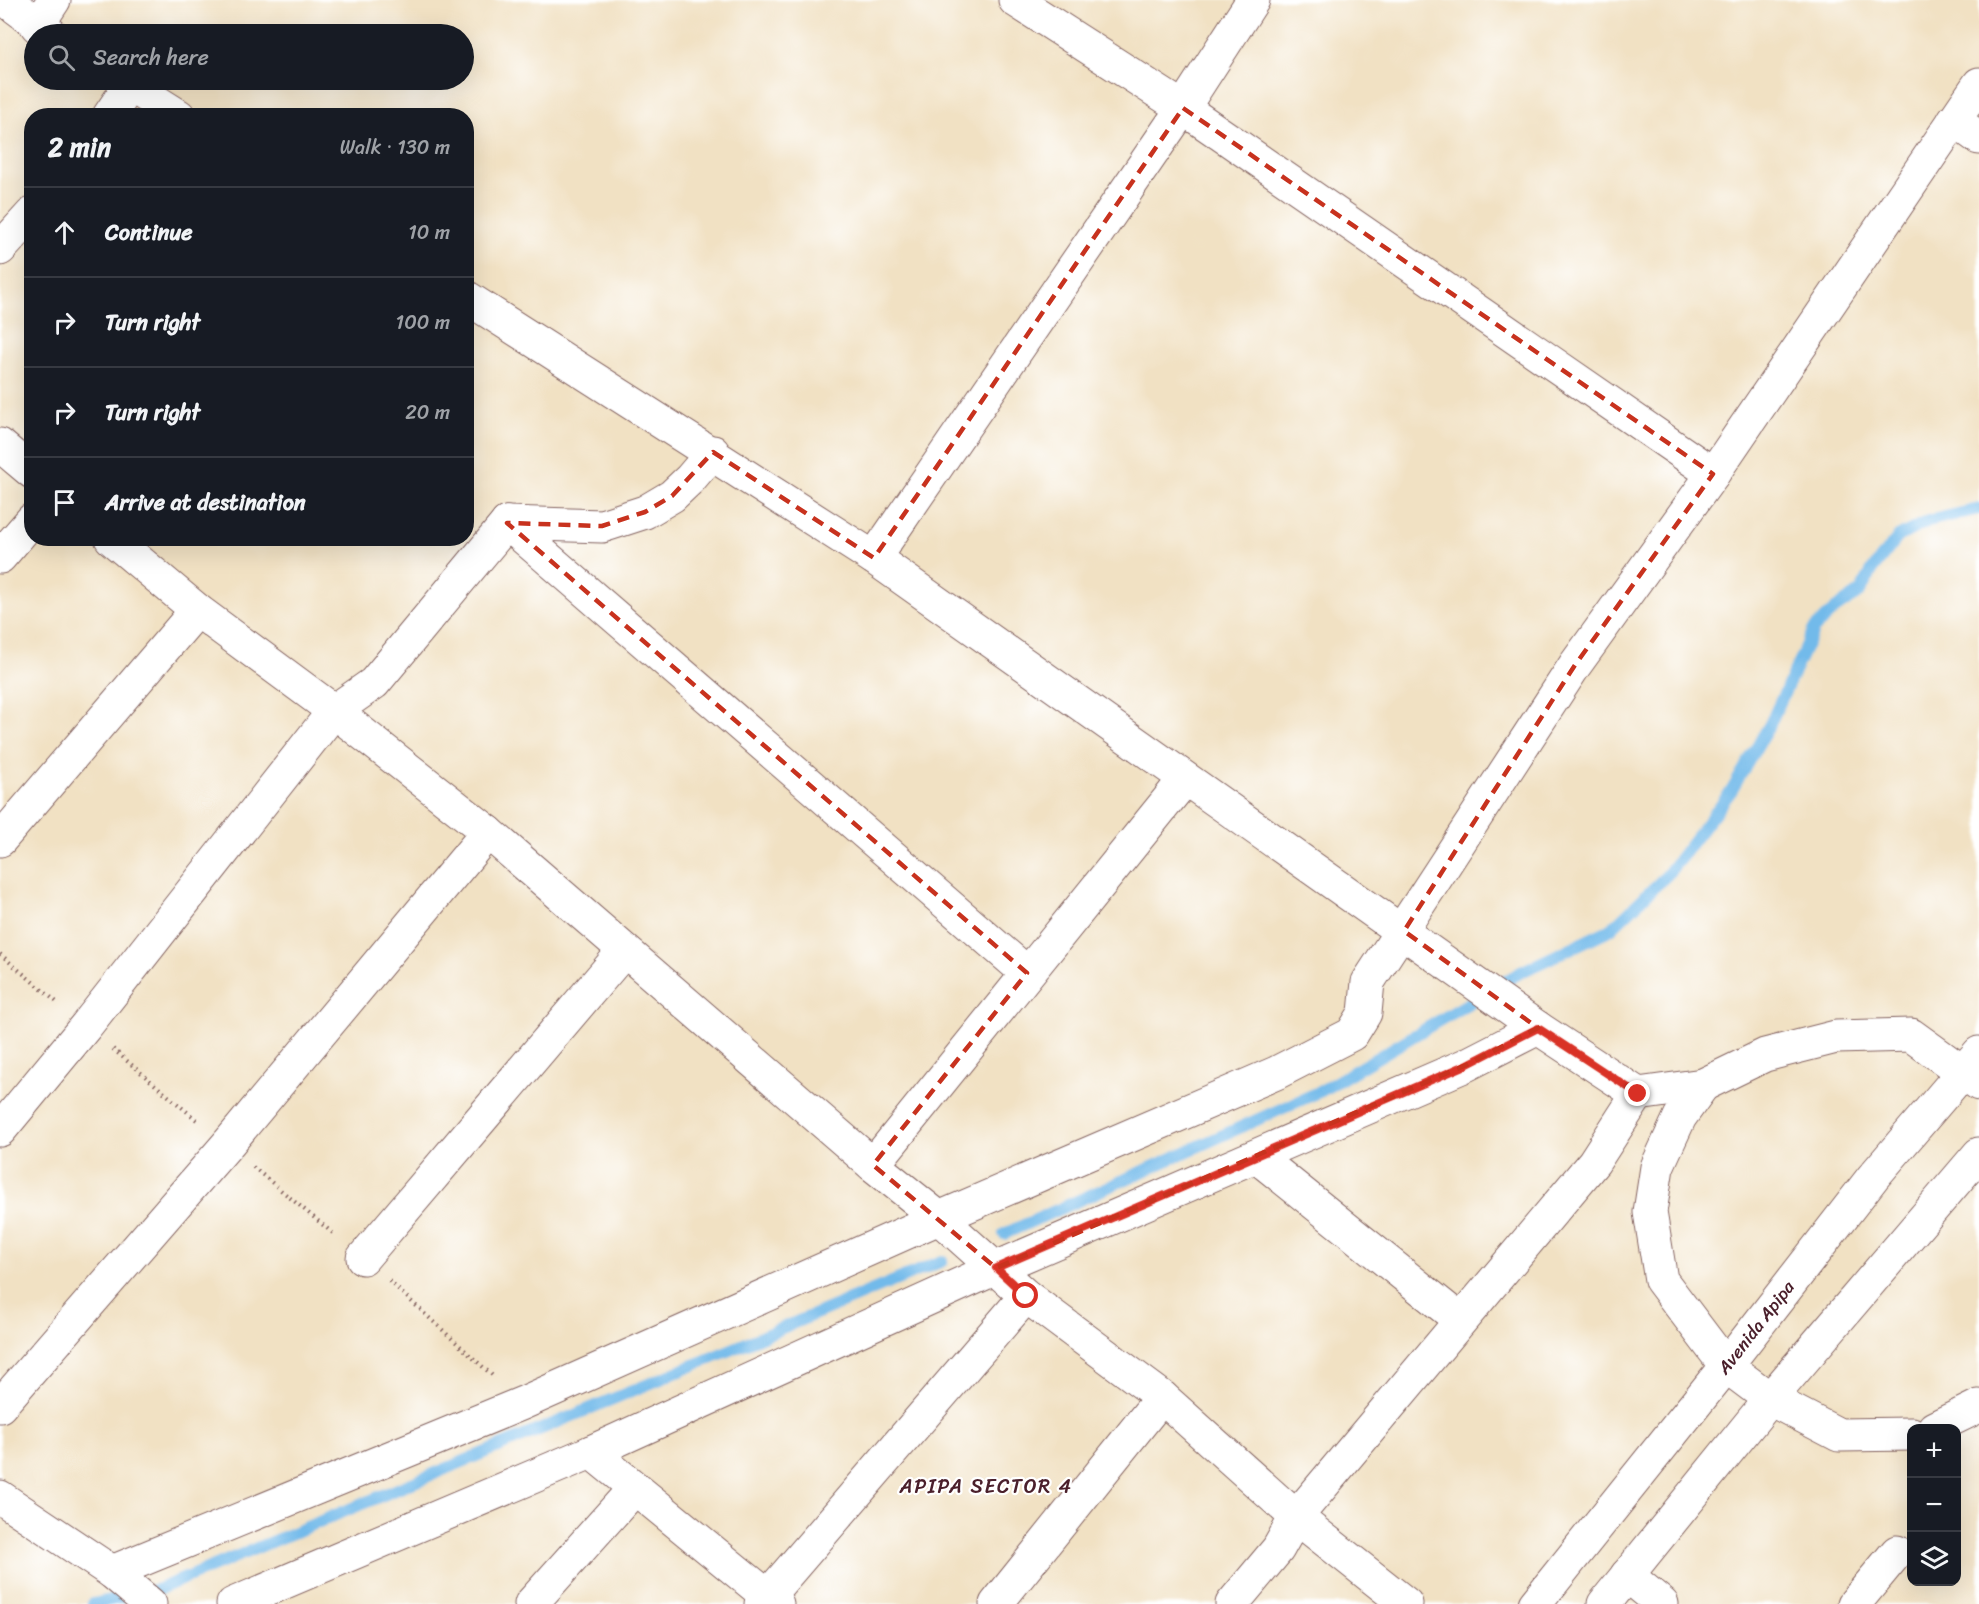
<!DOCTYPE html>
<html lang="en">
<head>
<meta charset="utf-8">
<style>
  :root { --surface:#171b24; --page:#20242c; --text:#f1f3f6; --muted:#9ea1a6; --line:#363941 }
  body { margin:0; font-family:Sriracha,sans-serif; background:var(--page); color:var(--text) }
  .controls { position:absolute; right:18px; bottom:18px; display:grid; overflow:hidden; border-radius:12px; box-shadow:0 6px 24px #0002 }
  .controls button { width:54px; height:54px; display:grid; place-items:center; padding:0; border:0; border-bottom:2px solid var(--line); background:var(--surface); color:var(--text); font:30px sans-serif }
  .stop { position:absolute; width:18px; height:18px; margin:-14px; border:4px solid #d93025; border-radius:50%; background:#fff }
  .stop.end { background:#d93025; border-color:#fff; box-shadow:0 2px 6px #0008 }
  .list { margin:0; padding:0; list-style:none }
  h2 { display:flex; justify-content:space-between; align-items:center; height:78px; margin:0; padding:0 24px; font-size:26px }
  h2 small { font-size:20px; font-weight:400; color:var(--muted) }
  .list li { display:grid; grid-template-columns:39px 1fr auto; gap:18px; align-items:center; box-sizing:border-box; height:90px; padding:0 24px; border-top:2px solid var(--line) }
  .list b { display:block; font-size:22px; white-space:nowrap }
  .list em { font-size:20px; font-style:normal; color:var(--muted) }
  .icon { flex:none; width:33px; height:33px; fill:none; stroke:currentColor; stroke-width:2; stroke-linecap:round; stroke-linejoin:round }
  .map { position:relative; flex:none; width:1979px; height:1604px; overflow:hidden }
  .search { position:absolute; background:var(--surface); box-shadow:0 6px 24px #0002; left:24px; top:24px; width:450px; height:66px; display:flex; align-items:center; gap:15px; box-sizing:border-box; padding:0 21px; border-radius:33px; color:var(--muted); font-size:22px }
  .panel { position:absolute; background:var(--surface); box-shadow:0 6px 24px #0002; left:24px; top:108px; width:450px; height:438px; border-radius:24px }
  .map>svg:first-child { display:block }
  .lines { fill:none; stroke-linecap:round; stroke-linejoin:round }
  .stream { stroke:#72baea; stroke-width:12 }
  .minor-casing { stroke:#846360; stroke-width:35 }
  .path { stroke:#846360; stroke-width:4; stroke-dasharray:1.5 4.5; stroke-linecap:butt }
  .minor { stroke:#fff; stroke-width:33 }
  .route { stroke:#d93025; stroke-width:8 }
  .marked { fill:none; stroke:#c8321e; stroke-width:4.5; stroke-dasharray:12 8; stroke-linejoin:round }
  .labels { text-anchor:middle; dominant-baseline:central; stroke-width:4.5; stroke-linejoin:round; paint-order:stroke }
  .street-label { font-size:18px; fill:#4a1f2b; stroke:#fff }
  .neighbourhood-label { font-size:20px; letter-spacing:1.5px; fill:#4a1f2b; stroke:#fff }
</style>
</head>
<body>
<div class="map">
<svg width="1979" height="1604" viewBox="0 0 1979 1604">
  <rect width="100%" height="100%" fill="#fff"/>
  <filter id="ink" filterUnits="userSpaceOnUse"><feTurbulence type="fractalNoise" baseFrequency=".0167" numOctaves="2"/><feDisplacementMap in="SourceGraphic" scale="12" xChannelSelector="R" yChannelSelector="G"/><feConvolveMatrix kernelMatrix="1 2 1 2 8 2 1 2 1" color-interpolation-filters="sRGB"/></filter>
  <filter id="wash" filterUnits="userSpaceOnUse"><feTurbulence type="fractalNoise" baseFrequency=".008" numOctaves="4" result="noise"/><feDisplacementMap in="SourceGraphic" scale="24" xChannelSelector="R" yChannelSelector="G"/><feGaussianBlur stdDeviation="1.35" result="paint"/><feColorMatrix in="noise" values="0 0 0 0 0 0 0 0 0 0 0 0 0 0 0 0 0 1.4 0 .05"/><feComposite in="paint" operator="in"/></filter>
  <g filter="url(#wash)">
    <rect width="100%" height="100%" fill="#f1e1c3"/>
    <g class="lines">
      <g class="stream">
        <path d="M1004 1234 1321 1091 1521 972 1611 929 1667 875 1732 790 1770 724 1814 629 1835 609 1860 592 1873 569 1898 537 1928 521 1979 509"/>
        <path d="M93 1604 159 1589 942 1261"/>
      </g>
    </g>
  </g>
  <g filter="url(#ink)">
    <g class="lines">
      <g class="minor-casing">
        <g id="minor">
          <path d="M6 0 51 34"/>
          <path d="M1015 0 1183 108 1713 474"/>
          <path d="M37 26 54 0"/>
          <path d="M122 80 179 116"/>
          <path d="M109 116 130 85"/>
          <path d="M1954 120 1979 138"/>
          <path d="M0 249 32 214"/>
          <path d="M466 297 874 558 1538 1028 1638 1094 1703 1085 1765 1055 1836 1037 1911 1035 1979 1084"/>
          <path d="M0 445 32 472"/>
          <path d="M507 523 1027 973"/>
          <path d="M507 523 602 526 645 512 672 496 690 479 713 452"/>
          <path d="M111 538 197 610 334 711 488 832 873 1165 939 1218 1026 1296 1162 1397 1296 1517 1406 1604"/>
          <path d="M0 557 32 520"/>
          <path d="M874 558 1183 108 1253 0"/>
          <path d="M0 840 197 610"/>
          <path d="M1703 1085 1680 1117 1657 1167 1650 1212 1661 1280 1726 1366 1770 1399 1839 1435 1912 1434"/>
          <path d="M0 1130 86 1026 334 711 374 683 507 523"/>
          <path d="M1257 1157 1460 1320"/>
          <path d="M873 1165 1185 779"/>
          <path d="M363 1258 624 951"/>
          <path d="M0 1406 227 1145 488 832"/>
          <path d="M1934 1428 1979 1406"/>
          <path d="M591 1452 777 1604"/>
          <path d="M0 1497 112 1572 150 1604"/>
          <path d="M112 1572 523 1403 939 1218 1276 1073 1352 1034 1365 1013 1368 982 1575 665 1713 474 1979 84"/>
          <path d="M1627 1575 1662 1604"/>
          <path d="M233 1604 591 1452 996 1268 1466 1065 1538 1028"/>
          <path d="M531 1604 634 1489"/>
          <path d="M761 1604 1026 1296"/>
          <path d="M996 1604 1162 1397"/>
          <path d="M1232 1604 1278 1549 1296 1517 1594 1162 1638 1094"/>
          <path id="s1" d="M1535 1604 1726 1366 1873 1177 1979 1053"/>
          <path d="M1604 1604 1770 1399 1979 1154"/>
          <path d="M1854 1604 1897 1552"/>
        </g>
      </g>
      <g class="path">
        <path d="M0 954 59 1004"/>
        <path d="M113 1049 199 1122"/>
        <path d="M253 1167 335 1235"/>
        <path d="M389 1281 494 1377"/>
      </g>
      <use href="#minor" class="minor"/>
    </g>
  </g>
  <g class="lines" filter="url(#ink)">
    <path class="route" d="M1026 1296 996 1268 1466 1065 1538 1028 1638 1094"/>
  </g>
  <path class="marked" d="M1183 108 1713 474 1575 665 1404 931 1538 1028 1466 1065 996 1268 873 1165 1027 973 507 523 602 526 645 512 672 496 713 452 874 558Z"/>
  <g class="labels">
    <g class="street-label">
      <text stroke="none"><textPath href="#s1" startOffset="354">Avenida Apipa</textPath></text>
    </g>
    <g class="neighbourhood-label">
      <text x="986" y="1486">APIPA SECTOR 4</text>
    </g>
  </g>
</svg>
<div class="controls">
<button>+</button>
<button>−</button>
<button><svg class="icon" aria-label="layers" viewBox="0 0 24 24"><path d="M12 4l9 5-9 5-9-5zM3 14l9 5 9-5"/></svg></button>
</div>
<div class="stop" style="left:1026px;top:1296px"></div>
<div class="stop end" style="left:1638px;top:1094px"></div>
<div class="search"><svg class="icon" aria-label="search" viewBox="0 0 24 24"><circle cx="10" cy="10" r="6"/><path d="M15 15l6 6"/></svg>Search here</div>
<section class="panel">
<h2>2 min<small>Walk · 130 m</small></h2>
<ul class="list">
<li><svg class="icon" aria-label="ahead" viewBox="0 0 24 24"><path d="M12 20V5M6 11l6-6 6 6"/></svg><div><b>Continue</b></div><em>10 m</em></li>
<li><svg class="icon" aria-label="right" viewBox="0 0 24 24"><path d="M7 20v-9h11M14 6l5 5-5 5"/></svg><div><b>Turn right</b></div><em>100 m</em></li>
<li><svg class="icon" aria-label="right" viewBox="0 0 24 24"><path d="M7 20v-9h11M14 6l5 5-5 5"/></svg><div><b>Turn right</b></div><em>20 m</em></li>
<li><svg class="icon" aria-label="arrive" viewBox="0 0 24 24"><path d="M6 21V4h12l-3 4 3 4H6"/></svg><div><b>Arrive at destination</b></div></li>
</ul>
</section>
</div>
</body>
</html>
